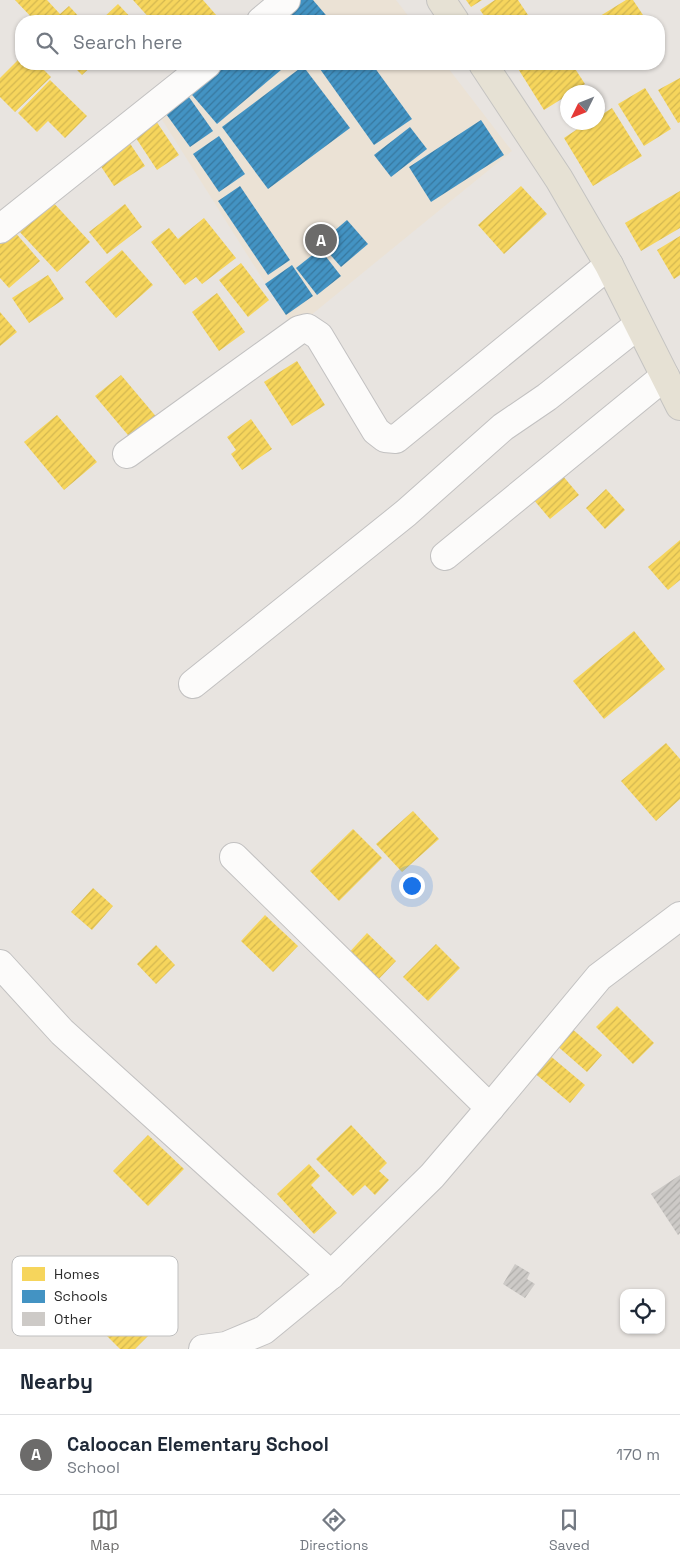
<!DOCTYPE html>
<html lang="en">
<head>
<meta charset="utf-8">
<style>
  :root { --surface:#fff; --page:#f2f2f3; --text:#1f2937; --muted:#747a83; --line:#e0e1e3; --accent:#6c6b6a }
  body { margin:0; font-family:"Space Grotesk",sans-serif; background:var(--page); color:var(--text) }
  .controls { position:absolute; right:15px; bottom:15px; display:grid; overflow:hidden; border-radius:10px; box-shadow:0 1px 4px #0004 }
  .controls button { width:45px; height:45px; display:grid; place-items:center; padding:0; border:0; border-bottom:1px solid var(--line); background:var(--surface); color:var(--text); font:25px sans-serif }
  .compass { position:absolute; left:560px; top:85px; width:45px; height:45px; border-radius:50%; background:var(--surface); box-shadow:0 1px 4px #0004; rotate:227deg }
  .you { position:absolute; left:411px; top:885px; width:18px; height:18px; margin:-12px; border:4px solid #fff; border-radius:50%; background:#1a73e8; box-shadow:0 0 0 8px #1a73e833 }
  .badge { display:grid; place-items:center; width:32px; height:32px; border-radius:50%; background:var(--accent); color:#fff; font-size:16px; font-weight:700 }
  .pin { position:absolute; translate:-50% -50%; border:2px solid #fff; box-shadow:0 1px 5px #0006 }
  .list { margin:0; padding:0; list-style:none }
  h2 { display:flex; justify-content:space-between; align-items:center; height:65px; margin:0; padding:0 20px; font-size:21px }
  h2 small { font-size:16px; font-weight:400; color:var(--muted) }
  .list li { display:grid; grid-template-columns:32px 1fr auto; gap:15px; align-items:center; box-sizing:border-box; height:80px; padding:0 20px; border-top:1px solid var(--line) }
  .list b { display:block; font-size:19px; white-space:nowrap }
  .list p { margin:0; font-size:16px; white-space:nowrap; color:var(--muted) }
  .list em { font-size:16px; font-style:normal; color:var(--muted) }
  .icon { flex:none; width:28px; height:28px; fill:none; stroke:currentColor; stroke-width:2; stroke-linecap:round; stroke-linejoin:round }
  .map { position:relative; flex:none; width:680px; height:1349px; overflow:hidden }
  .search { position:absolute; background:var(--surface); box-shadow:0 1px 4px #0004; left:15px; right:15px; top:15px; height:55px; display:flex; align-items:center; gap:12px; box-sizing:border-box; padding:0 18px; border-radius:20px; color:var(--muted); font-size:19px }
  .sheet { height:145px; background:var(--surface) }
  nav { display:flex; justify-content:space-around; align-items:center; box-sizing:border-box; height:70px; border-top:1px solid var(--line); background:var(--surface); font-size:14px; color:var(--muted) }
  nav a { display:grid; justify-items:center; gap:2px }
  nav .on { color:var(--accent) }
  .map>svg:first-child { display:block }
  .education { fill:#ebe2d5 }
  .homes { fill:url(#homes-hatch) }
  .schools { fill:url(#schools-hatch) }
  .building { fill:url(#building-hatch) }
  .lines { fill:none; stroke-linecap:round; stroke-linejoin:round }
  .minor-casing { stroke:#c2c1c1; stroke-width:30 }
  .major-casing { stroke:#c4c3c1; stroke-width:30 }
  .minor { stroke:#fcfbfa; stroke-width:28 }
  .major { stroke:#e6e1d4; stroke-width:28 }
  .key { fill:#fff; stroke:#bfbfbf; stroke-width:1 }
  .key-label { font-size:14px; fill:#2a2a2a }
</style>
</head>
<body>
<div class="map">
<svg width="680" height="1349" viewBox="0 0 680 1349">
  <defs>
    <pattern id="homes-hatch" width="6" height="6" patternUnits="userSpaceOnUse" patternTransform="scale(1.25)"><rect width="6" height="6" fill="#f6d55c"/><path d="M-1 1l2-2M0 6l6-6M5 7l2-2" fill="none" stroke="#d3b750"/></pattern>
    <pattern id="schools-hatch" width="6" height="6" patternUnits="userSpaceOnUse" patternTransform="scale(1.25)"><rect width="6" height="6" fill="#4393c3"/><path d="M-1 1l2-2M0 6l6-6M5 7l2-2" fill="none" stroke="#38789f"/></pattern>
    <pattern id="building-hatch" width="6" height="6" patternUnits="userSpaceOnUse" patternTransform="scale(1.25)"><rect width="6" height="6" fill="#cdcac7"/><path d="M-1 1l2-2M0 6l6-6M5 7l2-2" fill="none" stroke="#b0aeab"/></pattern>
  </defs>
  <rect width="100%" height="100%" fill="#e8e4e0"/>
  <g class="education">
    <path d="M290 0H396L412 21H263Z"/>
    <path d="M209 64H445L512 151 294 329 154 107Z"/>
  </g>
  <g class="homes">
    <path d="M15 0H47L60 14 69 6 83 21H35Z"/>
    <path d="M133 0H203L217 16 211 21H152Z"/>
    <path d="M466 0H482L471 7Z"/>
    <path d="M495 0H518L530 18 525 21H488L480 10Z"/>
    <path d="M626 0H633L647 21H592Z"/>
    <path d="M118 4 134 21H100Z"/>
    <path d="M21 57V64H38L51 77 15 112 0 97V78Z"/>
    <path d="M71 64H94L82 75Z"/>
    <path d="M522 64H572L585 84 572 92H568V95L544 110 517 67Z"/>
    <path d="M609 64H623L613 70Z"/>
    <path d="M680 78V122L678 123 658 90Z"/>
    <path d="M50 80 87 116 65 138 48 121 37 132 18 113Z"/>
    <path d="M645 88 671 129 644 146 618 104Z"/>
    <path d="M612 108 642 156 593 186 564 138 588 122H598V117Z"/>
    <path d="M154 118 179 155 157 170 132 132Z"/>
    <path d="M125 136 145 166 114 186 94 156Z"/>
    <path d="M521 186 547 214 504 254 478 225Z"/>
    <path d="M680 191V228L641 251 625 223Z"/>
    <path d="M50 199 90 242 57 272 17 229Z"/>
    <path d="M125 204 142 227 107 254 89 232Z"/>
    <path d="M204 218 236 258 202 284 196 277 185 285 151 242 169 228 178 239Z"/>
    <path d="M13 230 40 261 9 288 0 278V241Z"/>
    <path d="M680 236V275L674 279 657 250Z"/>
    <path d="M122 250 153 285 116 318 85 282Z"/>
    <path d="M241 263 269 300 248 317 219 280Z"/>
    <path d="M48 275 64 299 29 323 12 298Z"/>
    <path d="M217 293 245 332 219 351 192 312Z"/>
    <path d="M0 312 17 332 0 346Z"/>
    <path d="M297 361 325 405 292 426 264 382Z"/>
    <path d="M121 375 159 420 133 441 95 396Z"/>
    <path d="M57 415 97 462 64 490 24 442Z"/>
    <path d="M251 419 272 449 242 470 231 454 236 450 227 437Z"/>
    <path d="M562 475 579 495 550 519 533 499Z"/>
    <path d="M606 489 625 510 605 529 586 508Z"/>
    <path d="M680 540V580L668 590 648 567Z"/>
    <path d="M634 631 665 669 604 719 573 681Z"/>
    <path d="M666 743 680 759V799L656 821 621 781Z"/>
    <path d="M413 811 439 839 402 872 376 844Z"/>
    <path d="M353 829 382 858 339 901 310 871Z"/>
    <path d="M93 888 113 906 92 930 71 912Z"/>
    <path d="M265 915 298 946 273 972 241 941Z"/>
    <path d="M367 933 396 961 374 984 345 957Z"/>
    <path d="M436 944 460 968 428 1001 403 977Z"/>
    <path d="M156 945 175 965 156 984 137 964Z"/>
    <path d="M617 1006 654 1043 633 1064 596 1027Z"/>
    <path d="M570 1027 602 1055 587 1072 555 1044Z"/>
    <path d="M548 1054 585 1085 570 1103 532 1071Z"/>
    <path d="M351 1125 387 1163 379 1171 389 1180 375 1195 365 1185 353 1196 316 1159Z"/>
    <path d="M148 1135 184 1169 148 1206 113 1171Z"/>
    <path d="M309 1164 320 1176 311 1185 337 1213 314 1234 277 1194Z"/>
    <path d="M121 1304 151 1333 135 1349H120L98 1327Z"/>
  </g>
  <g class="schools">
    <path d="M292 0H313L331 21H267Z"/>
    <path d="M217 64H288L217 124 187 89Z"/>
    <path d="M327 64H372L412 119 374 145 320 69Z"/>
    <path d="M303 66 350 128 268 189 222 127Z"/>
    <path d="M184 90 213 131 190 147 161 107Z"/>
    <path d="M481 120 504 155 431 202 409 167Z"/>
    <path d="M410 127 427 149 391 177 374 155Z"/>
    <path d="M219 136 245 174 219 192 193 154Z"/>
    <path d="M240 186 290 260 268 275 218 201Z"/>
    <path d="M347 220 368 244 341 267 320 243Z"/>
    <path d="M320 249 341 276 317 295 296 268Z"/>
    <path d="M292 265 313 296 286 315 265 284Z"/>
  </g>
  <g class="building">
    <path d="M680 1175V1233L678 1235 651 1194Z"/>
    <path d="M515 1264 530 1273 527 1279 535 1284 525 1298 503 1284Z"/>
  </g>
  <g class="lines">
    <g class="minor-casing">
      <g id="minor">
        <path d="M261 21 286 0"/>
        <path d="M0 229 207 64"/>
        <path d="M127 454 299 330 307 328 319 336 376 431 385 438 396 439 609 265"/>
        <path d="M445 556 665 376"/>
        <path d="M193 684 406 513 503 427 547 397 638 325"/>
        <path d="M234 857 490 1108"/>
        <path d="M0 964 62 1032 331 1275"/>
        <path d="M203 1349 226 1346 264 1330 331 1275 432 1176 490 1108 599 977 680 916"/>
      </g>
    </g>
    <g class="major-casing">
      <g id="major">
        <path d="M441 0 455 21"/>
        <path d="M483 64 559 179 609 265 680 406"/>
      </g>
    </g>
    <use href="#minor" class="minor"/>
    <use href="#major" class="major"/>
  </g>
  <rect x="12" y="1256" width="166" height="80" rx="8" class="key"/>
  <rect x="22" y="1267" width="23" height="14" fill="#f6d55c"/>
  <rect x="22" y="1290" width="23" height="13" fill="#4393c3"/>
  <rect x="22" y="1312" width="23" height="14" fill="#cdcac7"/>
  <g class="key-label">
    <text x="54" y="1279">Homes</text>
    <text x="54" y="1301">Schools</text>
    <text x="54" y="1324">Other</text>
  </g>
</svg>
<div class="controls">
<button><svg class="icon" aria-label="locate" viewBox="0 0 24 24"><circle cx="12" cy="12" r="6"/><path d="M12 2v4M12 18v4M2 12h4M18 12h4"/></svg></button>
</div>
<svg class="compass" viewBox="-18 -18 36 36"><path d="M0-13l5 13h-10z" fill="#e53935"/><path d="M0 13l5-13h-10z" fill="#747a83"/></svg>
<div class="you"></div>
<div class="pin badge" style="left:321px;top:240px">A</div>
<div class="search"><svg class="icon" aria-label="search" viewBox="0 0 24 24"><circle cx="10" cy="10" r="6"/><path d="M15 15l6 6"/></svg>Search here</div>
</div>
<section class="sheet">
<h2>Nearby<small></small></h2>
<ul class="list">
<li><span class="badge">A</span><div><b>Caloocan Elementary School</b><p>School</p></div><em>170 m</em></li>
</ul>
</section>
<nav>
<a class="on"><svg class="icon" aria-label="map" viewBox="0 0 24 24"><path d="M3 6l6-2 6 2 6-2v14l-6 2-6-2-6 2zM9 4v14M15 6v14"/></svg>Map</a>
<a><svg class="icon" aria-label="directions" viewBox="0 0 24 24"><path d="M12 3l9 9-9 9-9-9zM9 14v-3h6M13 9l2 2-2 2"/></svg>Directions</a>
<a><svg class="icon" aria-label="saved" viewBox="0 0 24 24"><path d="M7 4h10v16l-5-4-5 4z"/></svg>Saved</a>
</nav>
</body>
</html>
